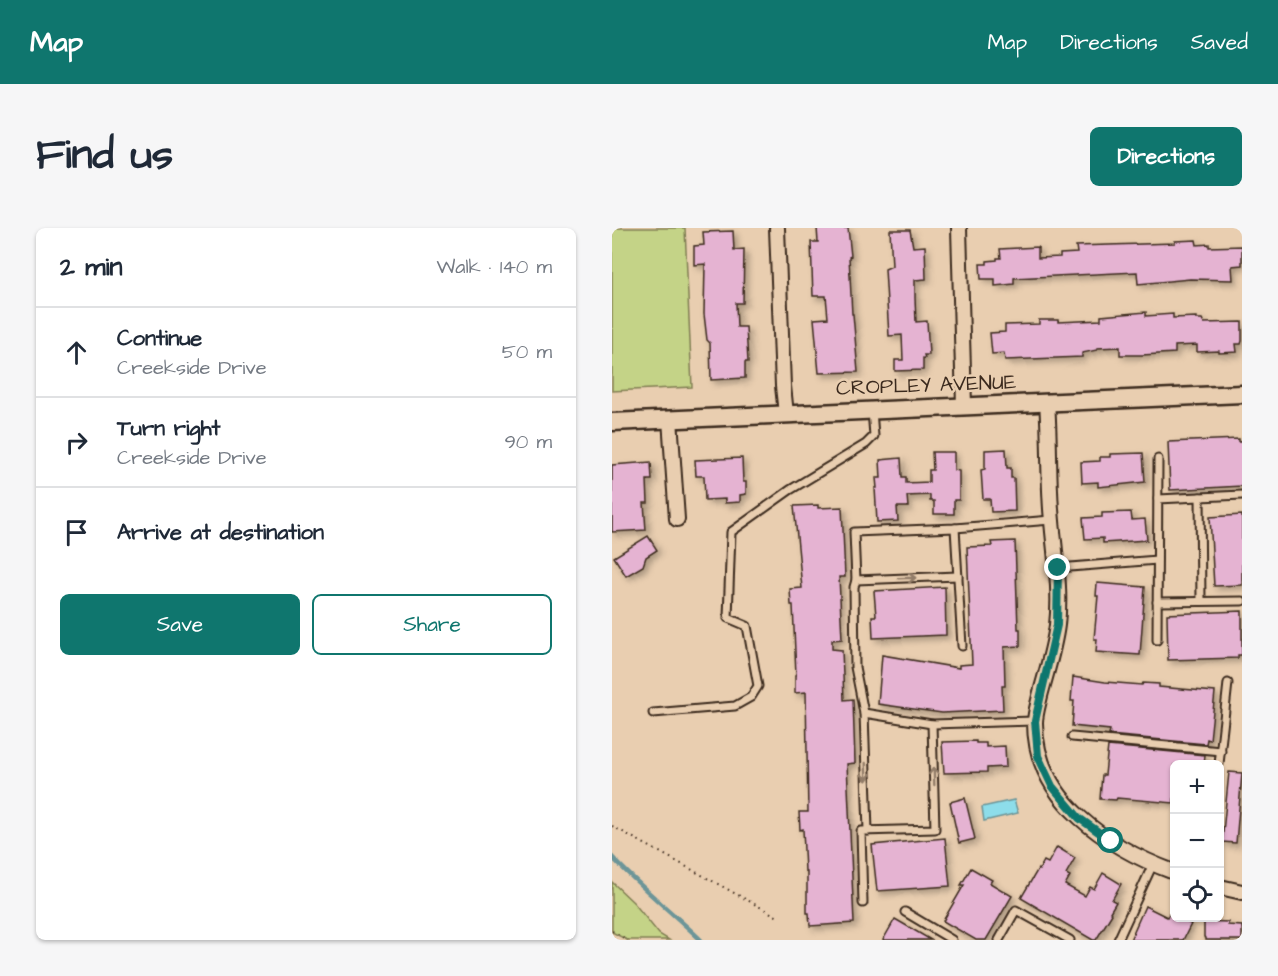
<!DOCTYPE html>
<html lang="en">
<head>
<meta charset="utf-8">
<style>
  :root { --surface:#fff; --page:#f6f6f7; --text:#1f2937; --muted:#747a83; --line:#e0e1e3; --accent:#0f766e }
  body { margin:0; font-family:"Architects Daughter",sans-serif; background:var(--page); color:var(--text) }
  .controls { position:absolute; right:18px; bottom:18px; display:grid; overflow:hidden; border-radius:9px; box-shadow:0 2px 4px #0004 }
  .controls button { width:54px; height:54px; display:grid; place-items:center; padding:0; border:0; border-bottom:2px solid var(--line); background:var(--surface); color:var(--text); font:30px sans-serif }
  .stop { position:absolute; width:18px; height:18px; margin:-14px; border:4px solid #0f766e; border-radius:50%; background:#fff }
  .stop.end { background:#0f766e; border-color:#fff; box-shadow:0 2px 6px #0008 }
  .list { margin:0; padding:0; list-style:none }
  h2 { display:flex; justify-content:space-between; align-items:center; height:78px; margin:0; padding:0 24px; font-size:26px }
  h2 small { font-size:20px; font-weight:400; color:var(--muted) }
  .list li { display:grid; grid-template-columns:39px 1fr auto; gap:18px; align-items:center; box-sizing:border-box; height:90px; padding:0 24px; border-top:2px solid var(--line) }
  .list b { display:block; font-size:22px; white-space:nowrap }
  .list p { margin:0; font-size:20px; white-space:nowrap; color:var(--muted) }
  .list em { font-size:20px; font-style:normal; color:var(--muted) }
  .actions { display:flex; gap:12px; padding:18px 24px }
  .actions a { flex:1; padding:14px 0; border:2px solid var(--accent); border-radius:9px; text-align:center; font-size:21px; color:var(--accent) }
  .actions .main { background:var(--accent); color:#fff }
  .icon { flex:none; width:33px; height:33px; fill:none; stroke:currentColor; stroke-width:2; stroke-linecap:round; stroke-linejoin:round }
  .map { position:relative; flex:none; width:630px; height:712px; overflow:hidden; border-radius:9px }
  header { display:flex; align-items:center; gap:36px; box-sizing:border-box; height:84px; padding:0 30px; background:var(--accent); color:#fff }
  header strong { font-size:28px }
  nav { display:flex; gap:33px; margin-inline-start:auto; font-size:21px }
  .intro { display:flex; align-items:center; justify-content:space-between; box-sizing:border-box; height:144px; padding:0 36px }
  h1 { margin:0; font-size:42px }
  .button { padding:15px 27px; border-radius:9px; background:var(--accent); color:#fff; font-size:21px; font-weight:700 }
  main { display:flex; gap:36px; padding:0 36px }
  aside { flex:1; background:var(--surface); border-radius:9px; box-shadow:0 2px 4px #0004 }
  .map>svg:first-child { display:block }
  .green { fill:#c4d387; stroke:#807e52; stroke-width:1.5 }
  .water { fill:#8dddea; stroke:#6c9598; stroke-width:1.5 }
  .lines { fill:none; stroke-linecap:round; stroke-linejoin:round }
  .stream { stroke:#6c9598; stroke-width:4.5 }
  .building { fill:#e5b3d2; stroke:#3b2a1e; stroke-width:1.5; filter:url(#shadow) }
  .service-casing { stroke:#3b2a1e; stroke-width:11 }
  .minor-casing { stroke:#3b2a1e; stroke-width:18 }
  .tertiary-casing { stroke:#3b2a1e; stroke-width:21 }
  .path { stroke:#3b2a1e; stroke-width:2; stroke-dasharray:1.5 4.5; stroke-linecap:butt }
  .service { stroke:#e9ceb0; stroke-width:7 }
  .minor { stroke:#e9ceb0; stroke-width:14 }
  .tertiary { stroke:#e9ceb0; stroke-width:16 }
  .oneway { stroke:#927c67 }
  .route { stroke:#0f766e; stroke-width:8 }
  .labels { text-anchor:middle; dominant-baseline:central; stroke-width:5; stroke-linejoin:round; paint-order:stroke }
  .street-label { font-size:21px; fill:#3b2a1e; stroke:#e9ceb0 }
</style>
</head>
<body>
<header>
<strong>Map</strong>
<nav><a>Map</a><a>Directions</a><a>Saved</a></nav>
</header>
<div class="intro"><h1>Find us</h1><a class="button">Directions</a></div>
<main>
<aside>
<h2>2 min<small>Walk · 140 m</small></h2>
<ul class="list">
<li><svg class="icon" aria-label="ahead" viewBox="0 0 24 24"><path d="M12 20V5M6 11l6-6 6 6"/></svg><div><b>Continue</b><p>Creekside Drive</p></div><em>50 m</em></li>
<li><svg class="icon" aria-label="right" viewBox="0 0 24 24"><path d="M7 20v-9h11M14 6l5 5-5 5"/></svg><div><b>Turn right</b><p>Creekside Drive</p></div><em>90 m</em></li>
<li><svg class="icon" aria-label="arrive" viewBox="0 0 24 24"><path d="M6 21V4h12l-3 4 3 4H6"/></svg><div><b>Arrive at destination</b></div></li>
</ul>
<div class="actions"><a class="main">Save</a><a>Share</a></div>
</aside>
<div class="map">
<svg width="630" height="712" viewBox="0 0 630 712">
  <defs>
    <filter id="shadow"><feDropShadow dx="3.5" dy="3.5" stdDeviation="3" flood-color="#0004"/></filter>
  </defs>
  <rect width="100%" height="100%" fill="#e9ceb0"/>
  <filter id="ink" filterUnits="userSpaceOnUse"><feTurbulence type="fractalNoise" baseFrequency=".0167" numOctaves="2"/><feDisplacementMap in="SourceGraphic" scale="12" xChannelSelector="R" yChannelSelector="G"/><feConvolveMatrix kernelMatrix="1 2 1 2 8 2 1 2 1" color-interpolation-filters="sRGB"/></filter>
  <g filter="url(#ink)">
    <g class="green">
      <path d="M0 0H73L80 159 0 163Z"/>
      <path d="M0 654 22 675 47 706 57 712H15L0 704Z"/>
    </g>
    <path class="water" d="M402 572 406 585 372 593 370 579Z"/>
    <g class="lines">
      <path class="stream" d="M0 629C28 659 60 684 89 712"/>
    </g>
    <g class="building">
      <path d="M205 0H236L239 28 237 29 240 86H241L246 144 207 145 202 91 216 90 214 68H201L199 14H206Z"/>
      <path d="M278 2H298L301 19 313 18 314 51 303 52V70L304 94 315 93 317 127H312L313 130H311V142L283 143V132H291L290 107 277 108 273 41 280 38Z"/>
      <path d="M121 3 122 22 132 21 131 75H124L125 99H134L136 134H133V150L99 152 98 115 95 112 92 86 93 36 82 37V18L92 17 91 4Z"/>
      <path d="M584 12 585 17 597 16V19L630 18V37L620 38 621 52 578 51 526 56 525 44 402 50V56L383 58V51H369L368 36H375V33L385 32V30H389L388 21 426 19V30L448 29V26L465 25 464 18 563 15V13Z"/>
      <path d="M534 84V88L561 86V90L584 89V91H590L592 95 630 94V113L629 116H624L625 124 607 125V123L585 124V117L563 118V125L530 127H508V119L485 120V122L470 125V129L393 132 392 125 380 126 378 105 393 104V97L427 96V92H446V94L489 92V88Z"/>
      <path d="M627 211V214H630V258L558 262 556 214Z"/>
      <path d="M394 221 395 240H399V250H402L403 283 379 284 378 271H371L369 242 373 241V222Z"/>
      <path d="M320 224H342V242L347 243V272H342V286H322V273H318V267L295 268 296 279H285L286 293 265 294 263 260H265L264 250H269L268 232 289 230 290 249H294V255L317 254V242H321Z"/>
      <path d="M531 225 533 254 486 259V254L470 255 469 234 488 233V229H498V226Z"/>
      <path d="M130 230 131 254H134V266L128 267V274L113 275V271L93 272 92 248H84L83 232Z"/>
      <path d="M39 234 40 252H35L36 275H32L34 302 0 304V237Z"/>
      <path d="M206 277V280L230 279 233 349H227L230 411 220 412V421L230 422 232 472 241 471 243 535 235 536 242 695 198 698 197 685H195V643H193L191 601 188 602 187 584H196L194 464 183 465V447H184L181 377H179L178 361 190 360 182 278Z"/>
      <path d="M519 284 520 292 533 291 535 312 491 315V310L473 311 471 290 490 289V285Z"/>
      <path d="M630 287V357L602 358 598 289Z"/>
      <path d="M36 308 45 322 34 329 31 338 14 348 2 329Z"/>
      <path d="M403 313 406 401H408V418L392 419 393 458H390L391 482 330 485 266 476 270 427 347 440V437L360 436 355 319 380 318 379 314Z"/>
      <path d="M485 355 533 359 528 427 484 424 485 411H482L486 368H484Z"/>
      <path d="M333 359 334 407 261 410 260 388H264L262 363Z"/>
      <path d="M630 383V427H626V430L556 432 555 386Z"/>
      <path d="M461 449 493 454 530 457 531 455 547 456V459L603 464 598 512 595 511 594 516 497 507 498 502 460 498 462 473H459Z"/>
      <path d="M364 513V515H374V519L393 518 394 539 375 540V544L332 545 330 514Z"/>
      <path d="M496 518 593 527 592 537H562V575L505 570 504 572 488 571 490 547H493Z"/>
      <path d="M617 544 630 545 624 615 610 614Z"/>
      <path d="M353 570 363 611 347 615 338 574Z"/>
      <path d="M333 610 338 658 265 663 260 617Z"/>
      <path d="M445 619 463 630 454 646 458 648 453 657 473 668 478 659 482 661 491 645 509 656 500 672 504 674 498 684 500 686 484 712H481L409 670 426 641 427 642 432 633 436 635Z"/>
      <path d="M359 640 380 652 378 655 400 668 374 712H364L331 693 352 657H349Z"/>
      <path d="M533 678 555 689 557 686 579 696 571 712H518Z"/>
      <path d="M283 691 319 712H271Z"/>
      <path d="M592 693 616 694V697L630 698V712H594V710L592 709Z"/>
    </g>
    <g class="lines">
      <g class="service-casing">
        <g id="service">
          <path d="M588 269 589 372"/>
          <path d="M546 271 630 267"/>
          <path d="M343 300 350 418"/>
          <path d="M446 340 545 332"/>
          <path d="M244 352 346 348"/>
          <path d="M545 374 630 373"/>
          <path d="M545 412 546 231"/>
          <path d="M41 485 123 478 139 469 146 458 135 398 116 390 119 304 178 262 254 216 262 208 260 182"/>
          <path d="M252 485 320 496 422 493"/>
          <path d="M460 509 609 523"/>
          <path d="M607 536 616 455"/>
          <path d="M256 603 252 485 243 439 242 359 244 352 242 304 343 300 439 292"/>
          <path d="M251 675 249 603 323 601 320 496"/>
          <path d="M293 684 340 712"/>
          <path d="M387 712 404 682 458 712"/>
          <path d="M506 712 541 636"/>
        </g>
      </g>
      <g class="minor-casing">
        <g id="minor">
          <path d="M165 0 171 158 174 186"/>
          <path d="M347 0 352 178"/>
          <path d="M435 174C438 214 436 254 440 293 443 328 449 362 445 397 442 421 434 445 428 468 426 477 423 486 423 495 423 573 497 620 562 644"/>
          <path d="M58 191 65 291"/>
          <path d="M608 659 630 664"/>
        </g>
      </g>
      <g class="tertiary-casing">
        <path id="tertiary" d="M0 194 630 166"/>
      </g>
      <g class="path">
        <path d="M0 598 168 690"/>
        <path d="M0 703 16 712"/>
      </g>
      <use href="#service" class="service"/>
      <use href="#minor" class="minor"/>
      <use href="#tertiary" class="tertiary"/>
    </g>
    <defs><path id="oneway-shaft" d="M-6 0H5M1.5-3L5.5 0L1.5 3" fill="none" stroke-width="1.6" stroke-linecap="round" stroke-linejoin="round" transform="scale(1.5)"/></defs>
    <g class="oneway">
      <use href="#oneway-shaft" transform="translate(295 350) rotate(-2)"/>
      <use href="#oneway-shaft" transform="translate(254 544) rotate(88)"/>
      <use href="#oneway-shaft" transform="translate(322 548) rotate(-92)"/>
    </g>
  </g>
  <g class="lines" filter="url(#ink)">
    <path class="route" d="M446 340 445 397 423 493 426 528 440 558 467 590 499 613"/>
  </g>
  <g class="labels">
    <g class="street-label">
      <text transform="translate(314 157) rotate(-2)">CROPLEY AVENUE</text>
    </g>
  </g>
</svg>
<div class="controls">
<button>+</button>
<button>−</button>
<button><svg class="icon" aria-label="locate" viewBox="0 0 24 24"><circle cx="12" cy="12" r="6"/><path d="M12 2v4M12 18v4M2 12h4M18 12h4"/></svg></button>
</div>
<div class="stop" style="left:499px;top:613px"></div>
<div class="stop end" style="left:446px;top:340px"></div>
</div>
</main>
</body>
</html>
